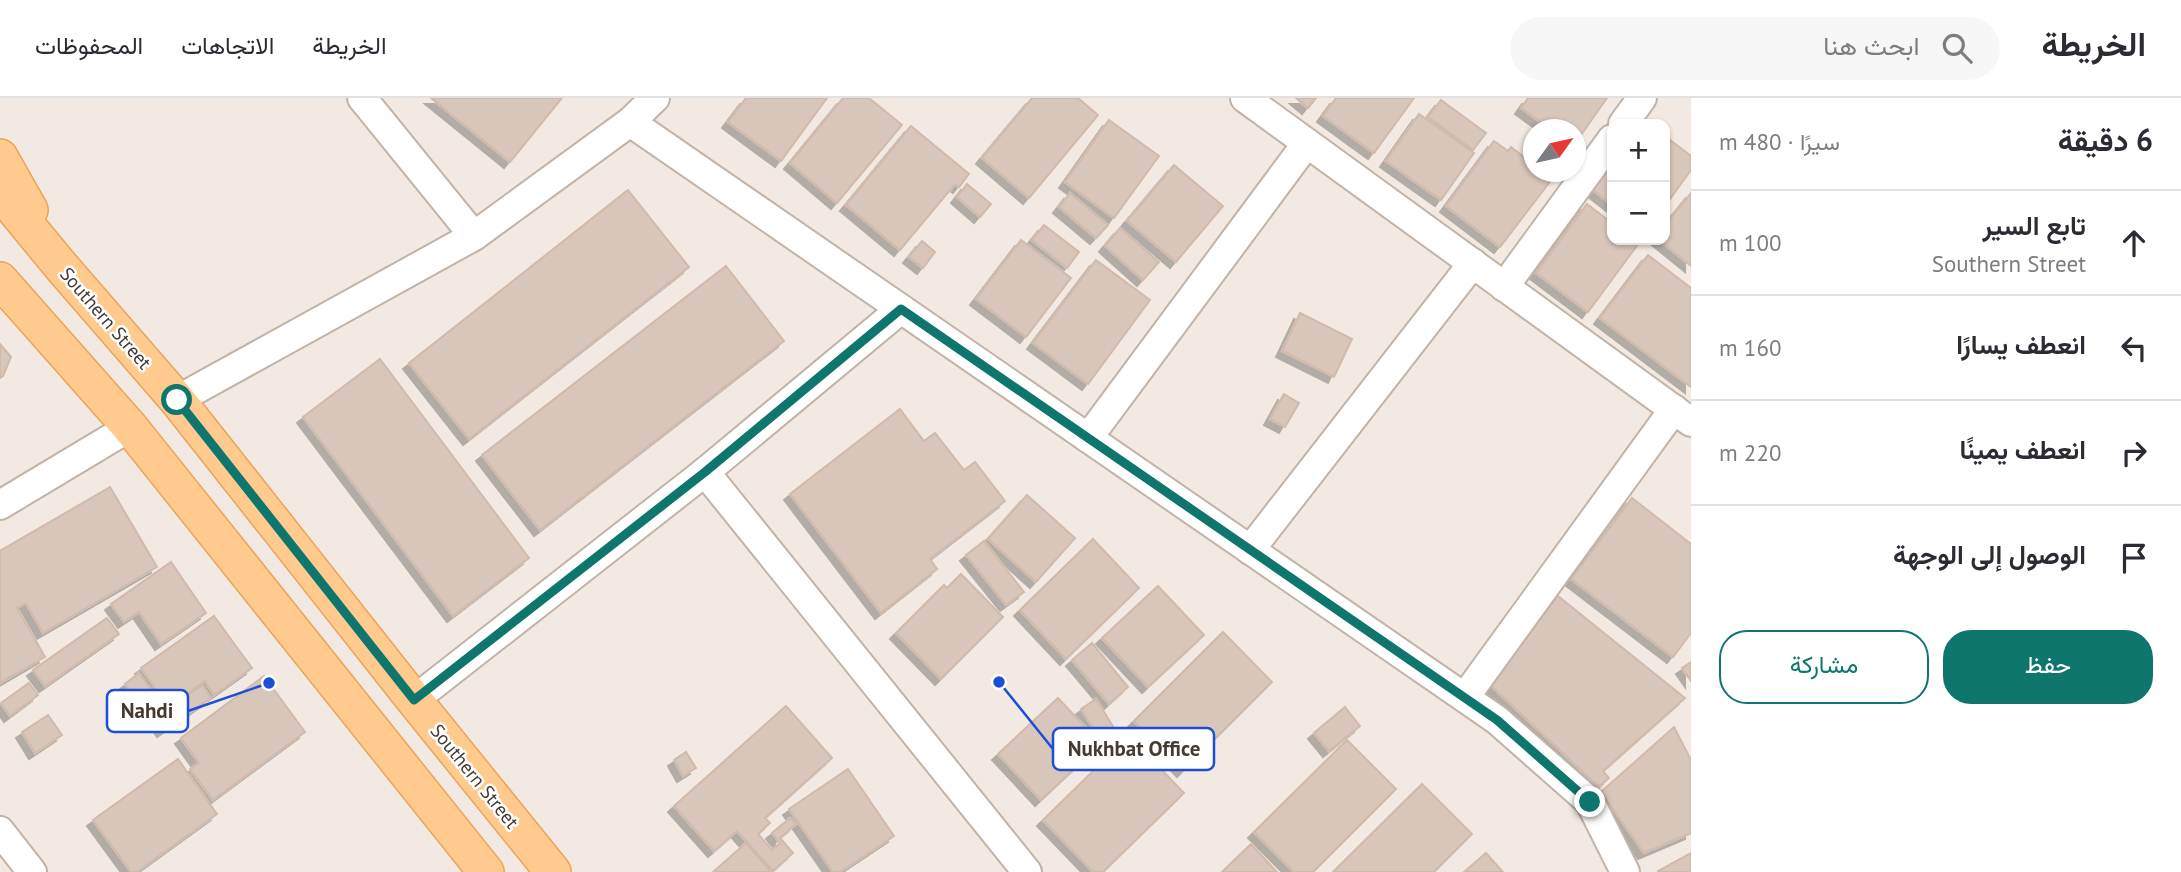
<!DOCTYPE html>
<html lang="ar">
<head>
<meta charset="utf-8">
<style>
  :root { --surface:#fff; --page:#f7f7f7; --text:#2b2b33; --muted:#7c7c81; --line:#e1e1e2; --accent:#0f766e }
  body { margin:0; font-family:"PT Sans",Vazirmatn,sans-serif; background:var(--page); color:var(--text); direction:rtl }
  .controls { position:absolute; right:21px; top:21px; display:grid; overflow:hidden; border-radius:14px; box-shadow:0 2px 5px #0004 }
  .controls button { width:63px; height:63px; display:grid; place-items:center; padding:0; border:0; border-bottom:2px solid var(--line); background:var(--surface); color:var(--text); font:35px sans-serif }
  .compass { position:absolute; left:1523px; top:21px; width:63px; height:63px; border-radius:50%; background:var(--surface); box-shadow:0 2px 5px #0004; rotate:57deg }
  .stop { position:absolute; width:21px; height:21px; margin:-16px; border:5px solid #0f766e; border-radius:50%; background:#fff }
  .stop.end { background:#0f766e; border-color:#fff; box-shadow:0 2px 7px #0008 }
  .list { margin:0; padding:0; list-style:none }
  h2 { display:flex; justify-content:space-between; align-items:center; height:91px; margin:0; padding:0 28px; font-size:30px }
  h2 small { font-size:23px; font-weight:400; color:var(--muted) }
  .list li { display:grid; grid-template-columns:46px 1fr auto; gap:21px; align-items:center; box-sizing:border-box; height:105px; padding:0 28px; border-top:2px solid var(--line) }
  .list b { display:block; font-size:26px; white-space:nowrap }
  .list p { margin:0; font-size:23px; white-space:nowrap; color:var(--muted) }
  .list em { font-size:23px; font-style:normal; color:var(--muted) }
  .actions { display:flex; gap:14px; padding:21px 28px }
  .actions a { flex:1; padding:16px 0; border:2px solid var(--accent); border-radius:28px; text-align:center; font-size:24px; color:var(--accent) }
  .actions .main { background:var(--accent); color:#fff }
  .icon { flex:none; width:38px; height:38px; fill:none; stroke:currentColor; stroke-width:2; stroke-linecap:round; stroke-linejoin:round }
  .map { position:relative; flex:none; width:1691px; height:774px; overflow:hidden; direction:ltr }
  header { display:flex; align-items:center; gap:42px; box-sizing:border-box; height:98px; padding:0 35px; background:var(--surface); border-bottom:2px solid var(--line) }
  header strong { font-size:33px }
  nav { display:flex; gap:38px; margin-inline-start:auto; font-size:24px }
  .search { width:490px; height:63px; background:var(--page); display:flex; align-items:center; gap:18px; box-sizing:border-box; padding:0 24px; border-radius:38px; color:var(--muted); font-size:26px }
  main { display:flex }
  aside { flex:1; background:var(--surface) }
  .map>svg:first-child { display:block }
  .building { fill:#d8c6ba; stroke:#d0baaa; stroke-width:2; filter:url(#shadow) }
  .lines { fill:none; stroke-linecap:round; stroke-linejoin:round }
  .minor-casing { stroke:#c1b3a7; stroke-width:32 }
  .major-casing { stroke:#eba358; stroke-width:38 }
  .minor { stroke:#fff; stroke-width:28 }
  .major { stroke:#ffca8e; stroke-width:35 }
  .route { stroke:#0f766e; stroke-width:9 }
  .labels { text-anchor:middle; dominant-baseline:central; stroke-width:5; stroke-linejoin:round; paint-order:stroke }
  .street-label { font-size:19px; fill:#443a32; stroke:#fff }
  .leader { fill:none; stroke:#1d4ed8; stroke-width:2.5 }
  .callout-dot { fill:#1d4ed8; stroke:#fff; stroke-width:2.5 }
  .callout { fill:#fff; stroke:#1d4ed8; stroke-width:2.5 }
  .callout-label { font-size:21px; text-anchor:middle; font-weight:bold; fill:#443a32 }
</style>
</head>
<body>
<header>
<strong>الخريطة</strong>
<div class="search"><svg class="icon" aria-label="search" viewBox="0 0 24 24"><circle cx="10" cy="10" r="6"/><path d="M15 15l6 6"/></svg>ابحث هنا</div>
<nav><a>الخريطة</a><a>الاتجاهات</a><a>المحفوظات</a></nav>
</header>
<main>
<aside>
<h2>6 دقيقة<small>سيرًا · 480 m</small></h2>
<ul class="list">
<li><svg class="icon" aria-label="ahead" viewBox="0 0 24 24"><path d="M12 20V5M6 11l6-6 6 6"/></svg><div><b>تابع السير</b><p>Southern Street</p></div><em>100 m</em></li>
<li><svg class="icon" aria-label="left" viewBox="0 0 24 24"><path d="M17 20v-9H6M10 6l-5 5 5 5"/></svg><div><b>انعطف يسارًا</b></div><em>160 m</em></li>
<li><svg class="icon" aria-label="right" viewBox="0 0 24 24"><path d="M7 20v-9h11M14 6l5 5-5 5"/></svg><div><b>انعطف يمينًا</b></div><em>220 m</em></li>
<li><svg class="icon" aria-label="arrive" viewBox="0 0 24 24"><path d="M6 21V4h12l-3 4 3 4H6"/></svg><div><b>الوصول إلى الوجهة</b></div></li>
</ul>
<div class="actions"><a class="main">حفظ</a><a>مشاركة</a></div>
</aside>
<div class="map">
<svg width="1691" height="774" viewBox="0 0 1691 774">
  <defs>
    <filter id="shadow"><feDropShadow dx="-6" dy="6" stdDeviation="0" flood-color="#0004"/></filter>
  </defs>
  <rect width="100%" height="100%" fill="#f2eae2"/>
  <g class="building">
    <path d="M431 0H562L510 64Z"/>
    <path d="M746 0H827L781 63 728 24Z"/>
    <path d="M843 0H869L902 27 837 105 790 65Z"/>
    <path d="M1032 0H1078L1098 17 1029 100 982 60Z"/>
    <path d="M1296 0H1316L1308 10Z"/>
    <path d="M1336 0H1414L1374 55 1323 18Z"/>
    <path d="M1528 0H1607L1576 44V32H1551L1521 10Z"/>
    <path d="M1441 2 1486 35 1473 52 1428 19Z"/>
    <path d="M1419 16 1474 55 1441 102 1386 63Z"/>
    <path d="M1109 22 1159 58 1114 120 1065 84Z"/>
    <path d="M911 28 969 76 959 89 955 86 900 152 846 107Z"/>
    <path d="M1665 38 1691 58V72L1665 108Z"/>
    <path d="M1494 43 1508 53 1511 49 1534 67V74H1542L1552 81 1500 149 1446 108Z"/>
    <path d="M1612 66V107L1593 92Z"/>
    <path d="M1174 67 1223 108 1176 164 1127 123Z"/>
    <path d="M967 86 991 106 980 119 957 99Z"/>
    <path d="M628 92 689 169 469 341 409 265Z"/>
    <path d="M1070 95 1108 127 1096 140 1059 109Z"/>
    <path d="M1691 95V168L1659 142H1665V127Z"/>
    <path d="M1587 106 1612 125V142H1635L1639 145 1588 214 1536 175Z"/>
    <path d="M1044 127 1079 154 1067 170 1032 142Z"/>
    <path d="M1120 130 1159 164 1143 182 1105 148Z"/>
    <path d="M1021 142 1071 180 1026 239 976 201Z"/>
    <path d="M922 143 935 154 923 170 909 159Z"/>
    <path d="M1648 157 1691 190V289L1600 220Z"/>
    <path d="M1096 162 1150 202 1088 286 1033 245Z"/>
    <path d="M726 168 784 243 540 432 482 357Z"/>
    <path d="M1300 215 1352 241 1334 279 1282 253Z"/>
    <path d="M0 246 11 259 3 278 0 280Z"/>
    <path d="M380 261 529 460 453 518 303 319Z"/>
    <path d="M1284 296 1299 305 1285 329 1270 321Z"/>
    <path d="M900 311 924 343 935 335 964 372 975 364 1005 403 930 461 937 471 881 515 790 396Z"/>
    <path d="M110 389 157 469 43 535 26 505 17 510 45 559 0 585V453Z"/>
    <path d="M1027 397 1075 440 1036 484 988 441Z"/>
    <path d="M1632 400 1691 446V535L1673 559 1571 481Z"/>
    <path d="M1093 441 1139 490 1066 561 1020 512Z"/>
    <path d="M984 443 1024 494 1006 507 966 457Z"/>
    <path d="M171 464 206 515 161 546 139 514 124 524 111 506Z"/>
    <path d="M961 476 1003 519 941 581 896 535 944 487 947 490Z"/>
    <path d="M1158 488 1204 537 1148 589 1102 540Z"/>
    <path d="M1558 498 1685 600 1603 673 1609 680 1599 689 1488 585Z"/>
    <path d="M214 518 252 570 214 597 205 583 169 609 141 570Z"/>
    <path d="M107 520 119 536 45 588 33 572Z"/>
    <path d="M1223 534 1272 584 1183 673 1134 623Z"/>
    <path d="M1092 545 1128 589 1109 606 1072 562Z"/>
    <path d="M1691 564V583L1682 570Z"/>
    <path d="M139 575 166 612 151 622 125 586Z"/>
    <path d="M264 578 305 634 213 702 190 671 199 665 181 640Z"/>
    <path d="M29 585 38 597 10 618 1 605Z"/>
    <path d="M202 587 211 600 163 633 155 621Z"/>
    <path d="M1058 600 1101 646 1041 702 998 656Z"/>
    <path d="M1096 601 1114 630 1099 639 1081 611Z"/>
    <path d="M786 608 832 660 765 720 770 725 758 736 772 752 780 745 772 735 790 720 796 726 780 740 793 755 773 773 737 733 714 753 674 708Z"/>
    <path d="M1345 609 1360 628 1329 653 1314 635Z"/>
    <path d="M48 617 62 637 35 655 22 634Z"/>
    <path d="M1674 629 1691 662V735L1644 755 1601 694Z"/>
    <path d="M1129 638 1184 695 1103 774H1093L1043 722Z"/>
    <path d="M1347 642 1396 691 1313 774H1294L1254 734Z"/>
    <path d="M686 654 696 670 683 678 674 662Z"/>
    <path d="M178 661 217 716 137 774H131L93 722Z"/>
    <path d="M848 671 894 738 840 774H833L789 711Z"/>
    <path d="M1422 686 1472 736 1434 774H1336L1334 773Z"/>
    <path d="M746 745 771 774H713Z"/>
    <path d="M1251 746 1277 774H1222Z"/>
    <path d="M1486 755 1503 774H1464Z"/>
    <path d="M1691 755V774H1658V773Z"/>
  </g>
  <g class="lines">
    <g class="minor-casing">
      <g id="minor">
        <path d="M362 0 474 138"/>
        <path d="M1245 0 1691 324"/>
        <path d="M630 24 1497 622 1590 704 1625 774"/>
        <path d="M1623 26 1642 0"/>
        <path d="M1504 189 1612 41"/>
        <path d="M177 302 474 138 630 24 655 0"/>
        <path d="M1088 340 1307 45"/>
        <path d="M705 374 1027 774"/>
        <path d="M0 407 130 329"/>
        <path d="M1250 452 1473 165"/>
        <path d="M1465 599 1674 311"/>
        <path d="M414 602 705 374 901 211"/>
        <path d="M0 733 32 774"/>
      </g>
    </g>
    <g class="major-casing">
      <g id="major">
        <path d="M0 59 30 112"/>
        <path d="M0 94 60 167 177 302 414 602 553 774"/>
        <path d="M0 182 130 329 486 774"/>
      </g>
    </g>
    <use href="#minor" class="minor"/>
    <use href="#major" class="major"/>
  </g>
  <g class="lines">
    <path class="route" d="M177 302 414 602 705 374 901 211 1497 622 1590 704"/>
  </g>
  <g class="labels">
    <g class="street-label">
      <text transform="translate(106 220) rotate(49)">Southern Street</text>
      <text transform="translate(475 678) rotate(51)">Southern Street</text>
    </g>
  </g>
  <path class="leader" d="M269 585L188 613M999 584L1053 651"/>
  <g class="callout-dot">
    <circle cx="269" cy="585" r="7"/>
    <circle cx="999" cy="584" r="7"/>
  </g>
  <g class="callout">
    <rect x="107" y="592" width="81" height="42" rx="7"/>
    <rect x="1053" y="630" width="161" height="42" rx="7"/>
  </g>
  <g class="callout-label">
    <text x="147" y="620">Nahdi</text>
    <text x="1134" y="658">Nukhbat Office</text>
  </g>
</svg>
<div class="controls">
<button>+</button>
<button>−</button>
</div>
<svg class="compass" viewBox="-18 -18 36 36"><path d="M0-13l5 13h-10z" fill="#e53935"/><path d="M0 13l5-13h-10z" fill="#7c7c81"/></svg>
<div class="stop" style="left:177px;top:302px"></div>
<div class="stop end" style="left:1590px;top:704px"></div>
</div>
</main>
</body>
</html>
